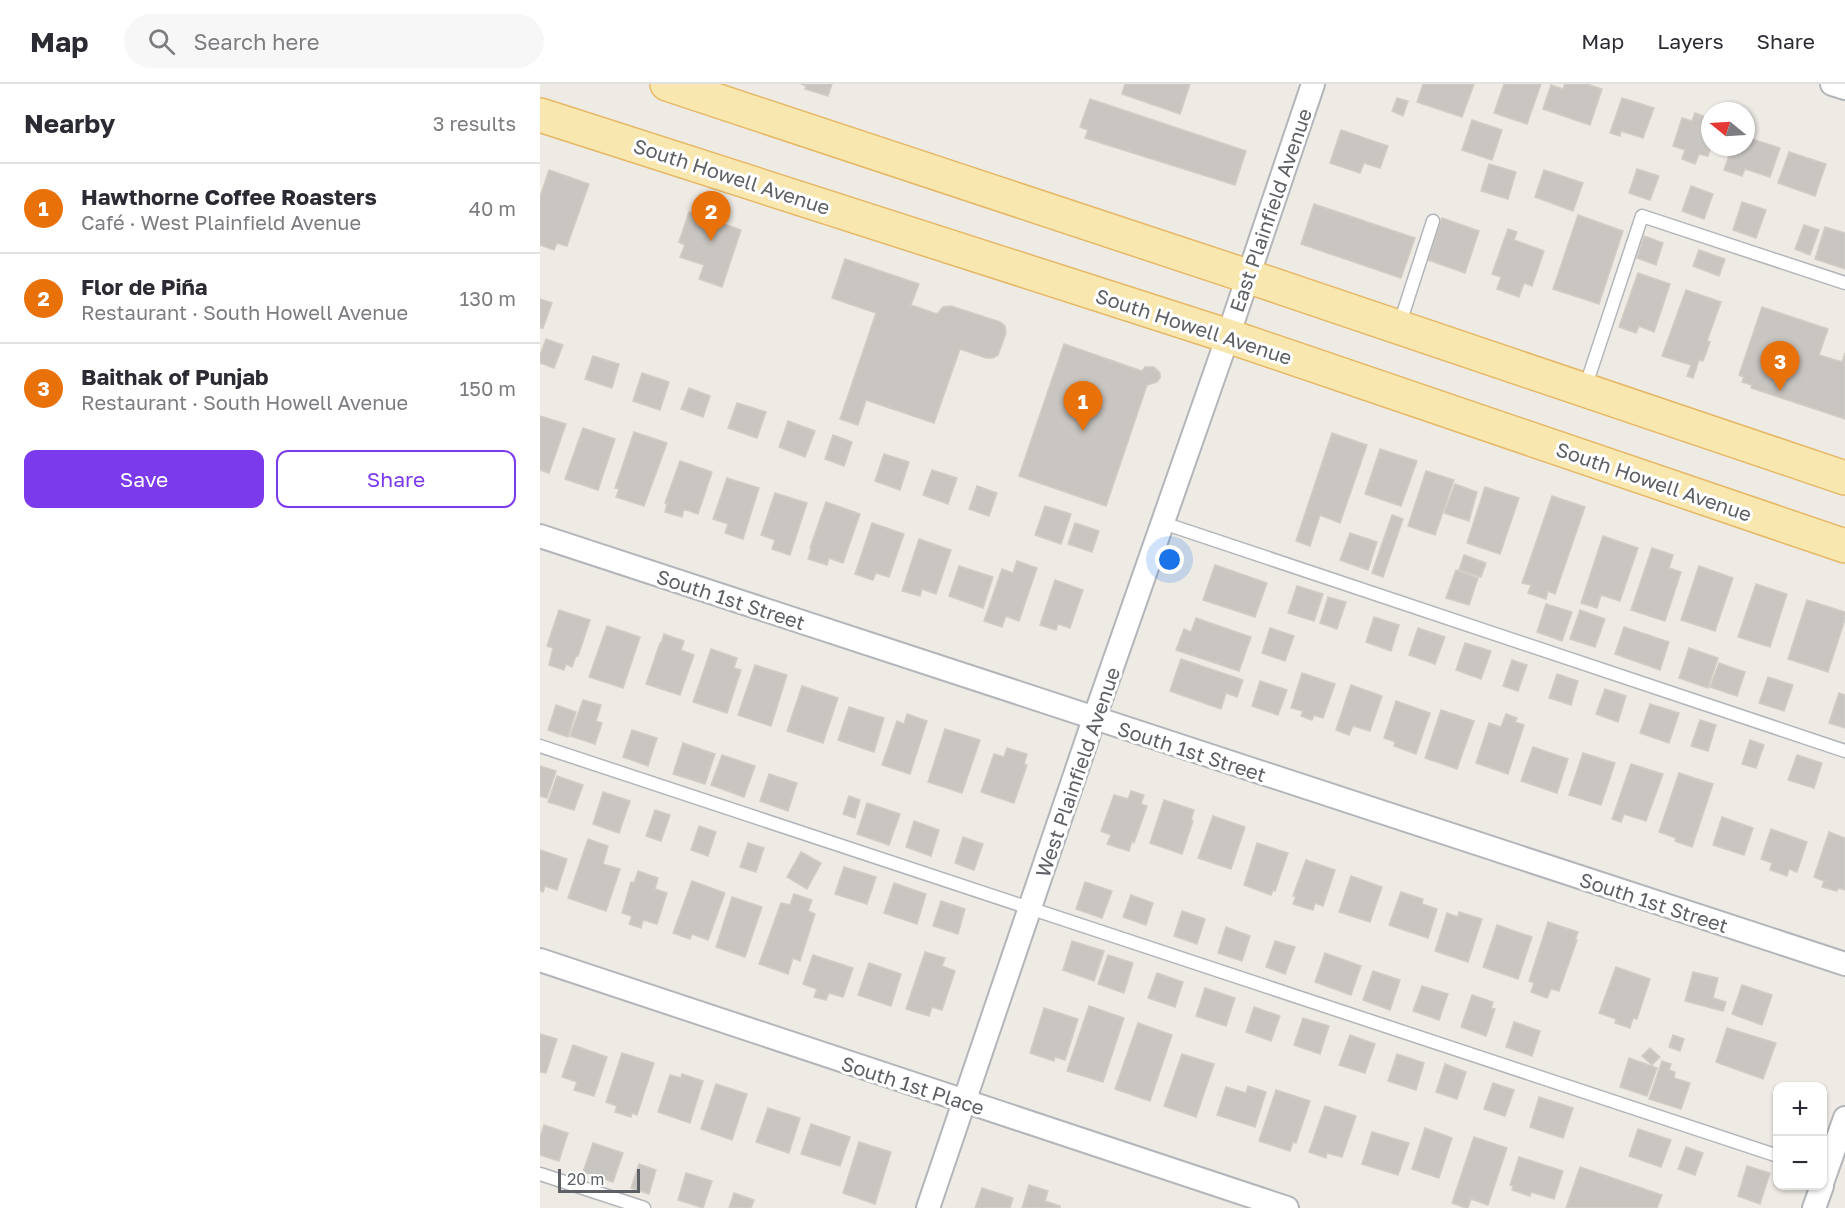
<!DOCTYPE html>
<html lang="en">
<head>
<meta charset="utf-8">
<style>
  :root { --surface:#fff; --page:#f7f7f7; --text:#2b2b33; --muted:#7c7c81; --line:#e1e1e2; --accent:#7c3aed }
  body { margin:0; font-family:"Golos Text",sans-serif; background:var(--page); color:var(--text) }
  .controls { position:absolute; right:18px; bottom:18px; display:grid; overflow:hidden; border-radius:12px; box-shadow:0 2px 4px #0004 }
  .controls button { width:54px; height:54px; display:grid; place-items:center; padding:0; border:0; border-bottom:2px solid var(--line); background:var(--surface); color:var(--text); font:30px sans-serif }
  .compass { position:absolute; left:1161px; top:18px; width:54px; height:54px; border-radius:50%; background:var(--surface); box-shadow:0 2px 4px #0004; rotate:288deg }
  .scale { position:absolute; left:18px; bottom:15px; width:82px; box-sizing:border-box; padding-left:6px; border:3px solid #5d6064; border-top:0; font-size:16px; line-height:21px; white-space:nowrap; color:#5d6064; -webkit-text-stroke:4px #fff; paint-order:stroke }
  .you { position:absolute; left:630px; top:476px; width:21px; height:21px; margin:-15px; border:4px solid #fff; border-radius:50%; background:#1a73e8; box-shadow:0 0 0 9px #1a73e833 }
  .badge { display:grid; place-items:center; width:39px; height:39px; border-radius:50%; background:var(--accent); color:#fff; font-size:20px; font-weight:700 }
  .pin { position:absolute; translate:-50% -50px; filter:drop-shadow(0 2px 3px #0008) }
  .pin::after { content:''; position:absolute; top:32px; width:21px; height:18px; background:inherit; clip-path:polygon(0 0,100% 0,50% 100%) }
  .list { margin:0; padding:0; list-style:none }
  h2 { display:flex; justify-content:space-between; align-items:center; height:78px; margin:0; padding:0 24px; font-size:26px }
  h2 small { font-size:20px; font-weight:400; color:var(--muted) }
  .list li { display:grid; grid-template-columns:39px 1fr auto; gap:18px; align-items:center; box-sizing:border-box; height:90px; padding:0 24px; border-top:2px solid var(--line) }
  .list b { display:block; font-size:22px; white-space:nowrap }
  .list p { margin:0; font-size:20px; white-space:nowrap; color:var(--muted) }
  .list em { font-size:20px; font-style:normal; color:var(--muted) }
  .actions { display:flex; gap:12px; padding:18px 24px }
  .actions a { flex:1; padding:14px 0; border:2px solid var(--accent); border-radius:12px; text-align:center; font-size:21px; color:var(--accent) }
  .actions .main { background:var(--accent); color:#fff }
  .icon { flex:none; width:33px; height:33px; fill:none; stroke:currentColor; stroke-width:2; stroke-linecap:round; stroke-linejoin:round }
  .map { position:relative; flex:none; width:1305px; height:1124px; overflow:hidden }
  header { display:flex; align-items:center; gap:36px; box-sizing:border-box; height:84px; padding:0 30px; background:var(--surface); border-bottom:2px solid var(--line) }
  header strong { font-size:28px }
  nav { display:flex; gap:33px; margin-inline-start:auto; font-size:21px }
  .search { width:420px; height:54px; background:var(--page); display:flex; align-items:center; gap:15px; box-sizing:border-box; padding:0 21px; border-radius:33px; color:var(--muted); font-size:22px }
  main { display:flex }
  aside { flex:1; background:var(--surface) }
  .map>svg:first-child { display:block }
  .building { fill:#c9c6c2; stroke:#d2ccc4; stroke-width:1.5 }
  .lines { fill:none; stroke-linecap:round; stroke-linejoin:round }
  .lane-casing { stroke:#b2b5b9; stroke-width:15 }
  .street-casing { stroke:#b2b5b9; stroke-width:26 }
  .primary-casing { stroke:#e6b866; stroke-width:36 }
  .lane { stroke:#fff; stroke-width:12 }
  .street { stroke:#fff; stroke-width:22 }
  .primary { stroke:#f8e7af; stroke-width:33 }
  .labels { text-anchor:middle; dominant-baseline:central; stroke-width:6; stroke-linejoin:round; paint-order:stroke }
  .street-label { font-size:20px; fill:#5d6064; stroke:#fff }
</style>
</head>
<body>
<header>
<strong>Map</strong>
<div class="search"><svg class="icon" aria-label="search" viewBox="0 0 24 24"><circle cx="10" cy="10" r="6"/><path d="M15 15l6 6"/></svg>Search here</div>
<nav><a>Map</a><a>Layers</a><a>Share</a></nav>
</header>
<main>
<aside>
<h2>Nearby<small>3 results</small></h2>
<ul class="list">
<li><span class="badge" style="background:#e8710a">1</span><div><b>Hawthorne Coffee Roasters</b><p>Café · West Plainfield Avenue</p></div><em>40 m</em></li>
<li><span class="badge" style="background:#e8710a">2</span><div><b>Flor de Piña</b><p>Restaurant · South Howell Avenue</p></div><em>130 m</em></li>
<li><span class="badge" style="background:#e8710a">3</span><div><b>Baithak of Punjab</b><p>Restaurant · South Howell Avenue</p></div><em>150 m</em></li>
</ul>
<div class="actions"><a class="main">Save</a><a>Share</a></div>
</aside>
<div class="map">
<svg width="1305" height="1124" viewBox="0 0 1305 1124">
  <rect width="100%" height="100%" fill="#eeebe5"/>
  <g class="building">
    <path d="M261 0H292L288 12 265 5 266 2Z"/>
    <path d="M585 0H650L640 30 582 10Z"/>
    <path d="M883 0H934L922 33 877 18Z"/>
    <path d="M964 0H1001L987 40 954 29Z"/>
    <path d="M1025 0H1047L1062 5 1050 41 1003 25 1011 1 1023 5Z"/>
    <path d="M857 14 868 17 863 32 852 27Z"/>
    <path d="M1082 14 1114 24 1103 54 1081 47 1080 52 1070 49Z"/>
    <path d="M550 15 706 67 695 101 545 54 548 46 540 43Z"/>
    <path d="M1155 29 1166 33 1164 39 1170 41 1171 63 1168 72 1159 70 1155 80 1142 75 1145 66 1133 62 1142 34 1152 37Z"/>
    <path d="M932 36 962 46 952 76 922 66Z"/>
    <path d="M801 46 848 62 840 84 824 79 820 89 790 79Z"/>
    <path d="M1209 54 1240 64 1230 93 1205 85 1202 92 1184 86 1192 63H1206Z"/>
    <path d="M1249 68 1286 80 1275 112 1238 99Z"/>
    <path d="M949 80 976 88 968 115 941 107Z"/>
    <path d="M1097 85 1119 92 1110 116 1089 109Z"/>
    <path d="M9 86 49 100 27 162 17 159 14 166 0 161V113Z"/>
    <path d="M1004 86 1043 99 1033 127 995 113Z"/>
    <path d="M1151 102 1173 110 1164 135 1142 127Z"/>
    <path d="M1202 118 1226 126 1216 154 1193 146Z"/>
    <path d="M774 120 875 154 861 194 761 160Z"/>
    <path d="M149 128 201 146 182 203 159 195 164 181 140 173 145 161 139 158Z"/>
    <path d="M1038 131 1083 147 1059 220 1013 205Z"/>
    <path d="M902 134 939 147 925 189 888 176Z"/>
    <path d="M1264 141 1279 146 1270 171 1255 165Z"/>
    <path d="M1285 143 1305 149V185L1275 175Z"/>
    <path d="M968 145 977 148 974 156 1004 167 992 202 984 199 979 213 957 205 961 193 952 190Z"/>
    <path d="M1104 152 1123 159 1116 181 1097 174Z"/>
    <path d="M1159 166 1185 175 1179 192 1153 182Z"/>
    <path d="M305 175 379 200 371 221 397 230 403 223 411 222 460 238 465 242 466 249 458 271 453 274H446L420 265 394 339 326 316 318 341 300 335 336 229 292 214Z"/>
    <path d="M1098 189 1130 200 1114 248 1099 242 1096 249 1079 243Z"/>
    <path d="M1146 206 1181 218 1167 257 1170 258 1163 277 1159 276 1153 294 1147 292 1151 281 1122 272Z"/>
    <path d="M0 215 12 219 3 244H0Z"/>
    <path d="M1222 223 1288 245 1279 271 1302 278 1305 269V335L1211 304 1212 301 1202 298 1204 293 1199 291Z"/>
    <path d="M6 255 23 261 14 284 0 279V271Z"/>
    <path d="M524 260 602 287 605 283H614L620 289V294L617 298 607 301 566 422 479 392Z"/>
    <path d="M53 272 79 280 72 304 45 295Z"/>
    <path d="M102 289 129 298 120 326 93 317Z"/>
    <path d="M149 304 170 312 163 333 141 325Z"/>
    <path d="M197 319 226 328 217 354 188 344Z"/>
    <path d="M0 332 26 340 9 389 0 386Z"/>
    <path d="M248 337 275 347 265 373 239 363Z"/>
    <path d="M43 344 75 355 58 406 25 395Z"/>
    <path d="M94 348 127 359 104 422 76 413 79 405 75 404Z"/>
    <path d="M792 349 827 361 800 439 780 431 770 462 756 457Z"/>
    <path d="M293 351 312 358 304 382 285 375Z"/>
    <path d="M840 365 877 377 861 422 825 410Z"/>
    <path d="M344 370 369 378 360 406 335 397Z"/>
    <path d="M140 377 172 388 158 430 144 425 142 433 125 428 127 420 125 419Z"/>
    <path d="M392 386 417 394 408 420 383 411Z"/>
    <path d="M886 387 914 396 895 451 868 442Z"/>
    <path d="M187 394 219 404 203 455 185 449 188 440 173 435Z"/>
    <path d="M915 400 937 408 929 437 904 429Z"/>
    <path d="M437 402 457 409 449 432 429 425Z"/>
    <path d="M945 403 979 414 960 470 927 459Z"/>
    <path d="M235 409 267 419 250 471 232 465 235 456 221 451Z"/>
    <path d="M1012 412 1045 423 1015 510 1008 507 1006 515 988 509 991 501 982 499Z"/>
    <path d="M286 418 320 430 303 479 289 474 287 481 268 475 271 466 270 464Z"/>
    <path d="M505 422 531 430 521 460 495 451Z"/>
    <path d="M852 431 863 435 843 493 832 489Z"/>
    <path d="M332 439 364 450 349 493 336 489 333 496 315 490Z"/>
    <path d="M535 439 559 447 552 468 528 460Z"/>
    <path d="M810 449 837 458 828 486 800 476Z"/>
    <path d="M1063 452 1098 464 1080 517 1061 511 1057 524 1041 519Z"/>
    <path d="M379 455 411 466 396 510 382 505 380 512 362 507Z"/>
    <path d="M1112 464 1133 471 1129 484 1141 488 1125 537 1091 526Z"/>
    <path d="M924 471 946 479 941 493 919 486Z"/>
    <path d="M477 477 497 484 479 537 466 532 462 543 444 537 462 485 473 489Z"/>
    <path d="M675 481 727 499 715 533 663 516Z"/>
    <path d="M419 482 453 493 443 524 409 512Z"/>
    <path d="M1159 482 1193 494 1175 547 1141 536Z"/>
    <path d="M916 486 938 494 929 521 906 514Z"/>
    <path d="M515 496 543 506 530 544 518 540 516 546 500 541Z"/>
    <path d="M1216 500 1247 510 1230 563 1198 553Z"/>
    <path d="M757 502 783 510 774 537 748 529Z"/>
    <path d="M788 513 806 518 797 545 780 539Z"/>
    <path d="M1267 516 1305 528V535L1288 588 1248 575Z"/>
    <path d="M1006 520 1032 528 1022 557 997 548Z"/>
    <path d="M19 526 50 536 38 572H36L32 583 26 580 24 586 9 581 13 564 7 562Z"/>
    <path d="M1040 526 1065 535 1055 563 1030 555Z"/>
    <path d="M834 533 859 541 851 567 826 558Z"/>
    <path d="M656 534 711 553 699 587 636 566 644 545 651 548Z"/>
    <path d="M67 542 100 553 83 604 49 593Z"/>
    <path d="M1084 543 1129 558 1120 586 1075 570Z"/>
    <path d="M730 544 754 552 745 577 722 569Z"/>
    <path d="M878 544 905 553 895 580 869 571Z"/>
    <path d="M124 550 144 557 141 566 154 571 140 611 106 600 120 559 121 560Z"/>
    <path d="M925 559 951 567 941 595 916 586Z"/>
    <path d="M1149 564 1178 574 1168 604 1139 594Z"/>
    <path d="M171 565 197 574 194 584 201 586 187 629 153 618Z"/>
    <path d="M641 575 703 596 697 613 686 609 681 625 630 607Z"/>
    <path d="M972 576 987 581 978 607 963 602Z"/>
    <path d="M1179 579 1205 588 1197 612 1170 603Z"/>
    <path d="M215 581 247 591 231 642 198 631Z"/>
    <path d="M762 589 795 600 783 634 774 631 772 636 761 632 763 627 751 624Z"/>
    <path d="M1017 590 1038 597 1031 621 1009 614Z"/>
    <path d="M1228 593 1253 601 1244 627 1219 619Z"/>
    <path d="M720 597 747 606 738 631 712 622Z"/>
    <path d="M811 601 842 612 830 647 813 642 809 651 796 646Z"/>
    <path d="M262 602 298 614 283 659 247 647Z"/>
    <path d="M1065 605 1086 612 1078 638 1056 630Z"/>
    <path d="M1299 609 1305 611V644L1289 639Z"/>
    <path d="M43 616 61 621 56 637 62 639 55 660 30 652Z"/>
    <path d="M856 617 890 629 876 670 854 662 855 658 844 654Z"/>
    <path d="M1110 620 1139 629 1129 659 1100 649Z"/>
    <path d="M16 621 36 628 28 653 8 646Z"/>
    <path d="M309 623 344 634 334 668 298 656Z"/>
    <path d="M901 626 934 637 917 685 885 674Z"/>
    <path d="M367 630 387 637 370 690 342 681 357 637 364 640Z"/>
    <path d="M966 630 977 634 975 638 984 641 968 690 936 679 949 639 961 643Z"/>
    <path d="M1160 636 1176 641 1168 667 1151 662Z"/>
    <path d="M405 645 440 656 422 709 388 698Z"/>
    <path d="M92 646 117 654 108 682 83 673Z"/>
    <path d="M1210 656 1224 661 1216 684 1202 680Z"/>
    <path d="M143 659 175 670 165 700 133 690Z"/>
    <path d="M993 663 1028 675 1017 709 981 697Z"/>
    <path d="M467 664 487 670 484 680 487 681 474 719 441 708 454 670 464 673Z"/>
    <path d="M1043 669 1075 679 1061 721 1029 711Z"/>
    <path d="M182 671 215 682 204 713 171 701Z"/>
    <path d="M1257 671 1282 679 1274 704 1248 696Z"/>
    <path d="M1091 680 1123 690 1106 737 1084 730 1081 738 1072 735Z"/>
    <path d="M0 682 16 687 7 714 0 712Z"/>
    <path d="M1139 689 1173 700 1152 763 1135 757 1136 754 1119 748Z"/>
    <path d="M229 690 257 699 248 727 220 717Z"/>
    <path d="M17 692 43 701 34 726 8 718Z"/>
    <path d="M591 707 604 711 601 720 607 722 594 759 592 757 589 767 567 760 571 751 561 747 574 711 588 715Z"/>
    <path d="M63 708 90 717 79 749 53 740Z"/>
    <path d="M309 712 320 716 315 734 303 730Z"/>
    <path d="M624 716 654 726 651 736 653 737 642 770 610 759Z"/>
    <path d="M327 719 360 730 349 761 317 750Z"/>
    <path d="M115 726 130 731 121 757 106 752Z"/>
    <path d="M673 732 705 743 691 785 658 774Z"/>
    <path d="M1182 733 1213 744 1204 771 1173 761Z"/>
    <path d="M374 737 399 746 391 772 366 763Z"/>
    <path d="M159 742 176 748 168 772 151 766Z"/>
    <path d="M1231 745 1267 758 1257 788 1249 785 1247 792 1230 786 1232 779 1221 775Z"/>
    <path d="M1289 748 1305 754V806L1298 804 1297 807 1282 803 1284 797 1274 793Z"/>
    <path d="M423 753 443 760 434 786 415 779Z"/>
    <path d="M48 755 68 762 63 780 80 785 66 827 28 814Z"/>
    <path d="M208 759 224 764 216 788 200 783Z"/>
    <path d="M717 759 748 769 735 807 733 806 731 811 704 801Z"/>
    <path d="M0 766 27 775 17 806 5 802 3 808 0 807Z"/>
    <path d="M261 768 281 779 267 805 247 793Z"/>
    <path d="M766 776 795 786 783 822 775 819 773 826 753 820 756 812H753Z"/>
    <path d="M304 783 336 793 327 820 295 810Z"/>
    <path d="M98 787 118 794 115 805 127 809 117 840 103 836 101 844 89 840 92 832 82 829 91 798 94 799Z"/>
    <path d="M811 792 842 803 830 838 799 828Z"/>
    <path d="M152 797 185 809 168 856 152 850 150 855 133 849Z"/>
    <path d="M545 798 572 807 562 834 536 825Z"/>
    <path d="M354 799 386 810 377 840 344 829Z"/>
    <path d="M861 808 883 815 882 820 897 825 888 854 849 841Z"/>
    <path d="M254 810 272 816 268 827 275 830 260 877 253 874 248 890 219 880 241 819 250 821Z"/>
    <path d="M591 811 613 819 606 841 583 833Z"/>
    <path d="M192 813 222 823 205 873 176 863Z"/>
    <path d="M401 817 425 825 418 850 393 842Z"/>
    <path d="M642 827 665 835 657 860 634 852Z"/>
    <path d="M919 828 942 835 928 878 895 867 907 829 918 833Z"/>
    <path d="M1008 838 1038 848 1035 856H1037L1019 907 1011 905 1007 914 991 908 994 899 989 897Z"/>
    <path d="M957 841 992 853 978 895 943 883Z"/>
    <path d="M686 843 710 852 702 877 678 869Z"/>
    <path d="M532 857 564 867 554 897 523 886Z"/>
    <path d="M735 857 755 863 745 890 726 883Z"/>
    <path d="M385 868 405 874 402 882 415 887 402 926 392 923 389 932 366 925Z"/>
    <path d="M785 869 821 882 811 911 775 898Z"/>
    <path d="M273 871 313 884 303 913 289 909 286 916 274 913 277 905 263 900Z"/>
    <path d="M568 871 593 879 584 909 558 900Z"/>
    <path d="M329 879 361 890 351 922 318 911Z"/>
    <path d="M1076 883 1110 895 1097 935 1093 934 1090 944 1075 939 1076 935 1059 929Z"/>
    <path d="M833 887 860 896 850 926 823 916Z"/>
    <path d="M1153 888 1178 894 1173 914 1186 918 1183 927 1145 917Z"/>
    <path d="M617 889 643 898 635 923 608 914Z"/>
    <path d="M1202 901 1232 911 1222 941 1192 930Z"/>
    <path d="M882 902 908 910 899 936 873 927Z"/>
    <path d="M665 904 695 914 686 942 656 932Z"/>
    <path d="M932 911 953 918 951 924 955 925 946 952 921 943Z"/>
    <path d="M549 922 584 934 563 998 527 987Z"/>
    <path d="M714 923 740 932 731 957 706 948Z"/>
    <path d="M504 924 538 935 525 976 515 973 514 977 490 969Z"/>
    <path d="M763 934 789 942 780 970 754 961Z"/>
    <path d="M974 938 1000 947 992 972 966 963Z"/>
    <path d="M598 939 632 951 610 1017 575 1005Z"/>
    <path d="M1187 944 1236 959 1223 995 1176 978Z"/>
    <path d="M0 950 17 955 6 989 0 988Z"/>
    <path d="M810 951 835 960 825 989 799 981Z"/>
    <path d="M1133 951 1144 955 1140 967 1129 963Z"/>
    <path d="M33 961 67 973 54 1012 34 1006 37 998 22 993Z"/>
    <path d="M1110 964 1120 973 1112 981 1102 972Z"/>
    <path d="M82 969 114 979 97 1031 92 1029 91 1033 75 1028 77 1022 66 1018Z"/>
    <path d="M642 970 674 980 656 1033 624 1022Z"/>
    <path d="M857 970 884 979 876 1006 848 997Z"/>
    <path d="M1089 974 1117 984 1107 1012 1080 1003Z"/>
    <path d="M1122 977 1131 980 1129 986 1135 988 1134 994 1150 999 1141 1025 1109 1015Z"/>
    <path d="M905 980 926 988 917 1015 896 1008Z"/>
    <path d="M142 990 163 997 150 1039 118 1028 130 991 141 994Z"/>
    <path d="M953 999 974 1006 965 1032 944 1025Z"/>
    <path d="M176 1000 207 1010 192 1056 161 1045Z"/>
    <path d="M708 1002 726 1008 715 1043 677 1031 686 1003 706 1009Z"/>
    <path d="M736 1006 770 1017 756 1059 753 1058 750 1067 719 1057Z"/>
    <path d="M999 1013 1033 1024 1023 1054 990 1043Z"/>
    <path d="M785 1022 816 1032 802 1073 787 1069 786 1074 769 1068Z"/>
    <path d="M228 1024 260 1034 249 1069 216 1058Z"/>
    <path d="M271 1040 310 1053 300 1082 261 1070Z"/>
    <path d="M4 1041 28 1049 19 1077 0 1071V1053Z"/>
    <path d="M885 1044 912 1054 899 1094 872 1085Z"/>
    <path d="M1098 1045 1131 1056 1121 1083 1089 1072Z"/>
    <path d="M832 1048 869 1059 858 1091 822 1080Z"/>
    <path d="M934 1053 967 1064 948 1121 931 1115 928 1124H926L912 1119Z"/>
    <path d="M319 1058 351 1068 335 1120 303 1109Z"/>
    <path d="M53 1059 83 1069 73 1098 43 1088Z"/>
    <path d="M1146 1063 1163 1069 1155 1091 1138 1085Z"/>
    <path d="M979 1073 1023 1087 1014 1115 991 1108 990 1112 972 1106 973 1102 970 1101Z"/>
    <path d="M99 1080 116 1086 109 1110 91 1104Z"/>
    <path d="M1207 1082 1230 1089 1220 1120 1198 1112Z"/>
    <path d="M1040 1083 1122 1111 1117 1124H1026Z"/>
    <path d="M146 1089 172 1097 163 1124 138 1116Z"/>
    <path d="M489 1101 508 1107 505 1117 520 1122V1124H482Z"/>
    <path d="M442 1104 473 1114 470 1124H435Z"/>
    <path d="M194 1109 214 1116 211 1124H189Z"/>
  </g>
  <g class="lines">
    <g class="lane-casing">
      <g id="lane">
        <path d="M859 242 893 137"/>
        <path d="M1045 304 1102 132 1305 199"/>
        <path d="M623 439 1305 667"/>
        <path d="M0 662 1238 1072"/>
        <path d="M0 1090 104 1124"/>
      </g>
    </g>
    <g class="street-casing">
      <g id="street">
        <path d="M1292 0 1305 4"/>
        <path d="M0 452 1305 880"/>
        <path d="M0 876 747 1124"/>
        <path d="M1282 1099 1305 1034"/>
        <path d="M388 1124 554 635 688 252 773 0"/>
        <path d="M1274 1124 1282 1102"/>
      </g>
    </g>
    <g class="primary-casing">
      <g id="primary">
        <path d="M127 0 707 192 1305 394"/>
        <path d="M0 31 688 252 1305 462"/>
      </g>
    </g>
    <use href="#lane" class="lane"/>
    <use href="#street" class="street"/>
    <use href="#primary" class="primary"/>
  </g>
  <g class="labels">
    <g class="street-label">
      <text transform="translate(192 92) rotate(18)">South Howell Avenue</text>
      <text transform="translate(730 126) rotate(-71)">East Plainfield Avenue</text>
      <text transform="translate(654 242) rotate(18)">South Howell Avenue</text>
      <text transform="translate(1114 397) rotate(19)">South Howell Avenue</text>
      <text transform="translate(191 515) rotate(18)">South 1st Street</text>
      <text transform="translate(652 667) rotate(18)">South 1st Street</text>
      <text transform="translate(537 688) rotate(-71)">West Plainfield Avenue</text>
      <text transform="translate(1114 818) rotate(18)">South 1st Street</text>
      <text transform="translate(373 1001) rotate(18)">South 1st Place</text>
    </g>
  </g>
</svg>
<div class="controls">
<button>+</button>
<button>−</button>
</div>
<svg class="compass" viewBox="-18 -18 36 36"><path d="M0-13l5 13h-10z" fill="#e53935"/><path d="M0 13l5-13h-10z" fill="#7c7c81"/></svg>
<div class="scale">20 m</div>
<div class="you"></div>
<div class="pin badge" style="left:543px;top:347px;background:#e8710a">1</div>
<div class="pin badge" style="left:171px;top:157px;background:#e8710a">2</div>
<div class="pin badge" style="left:1240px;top:307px;background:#e8710a">3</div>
</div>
</main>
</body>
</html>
